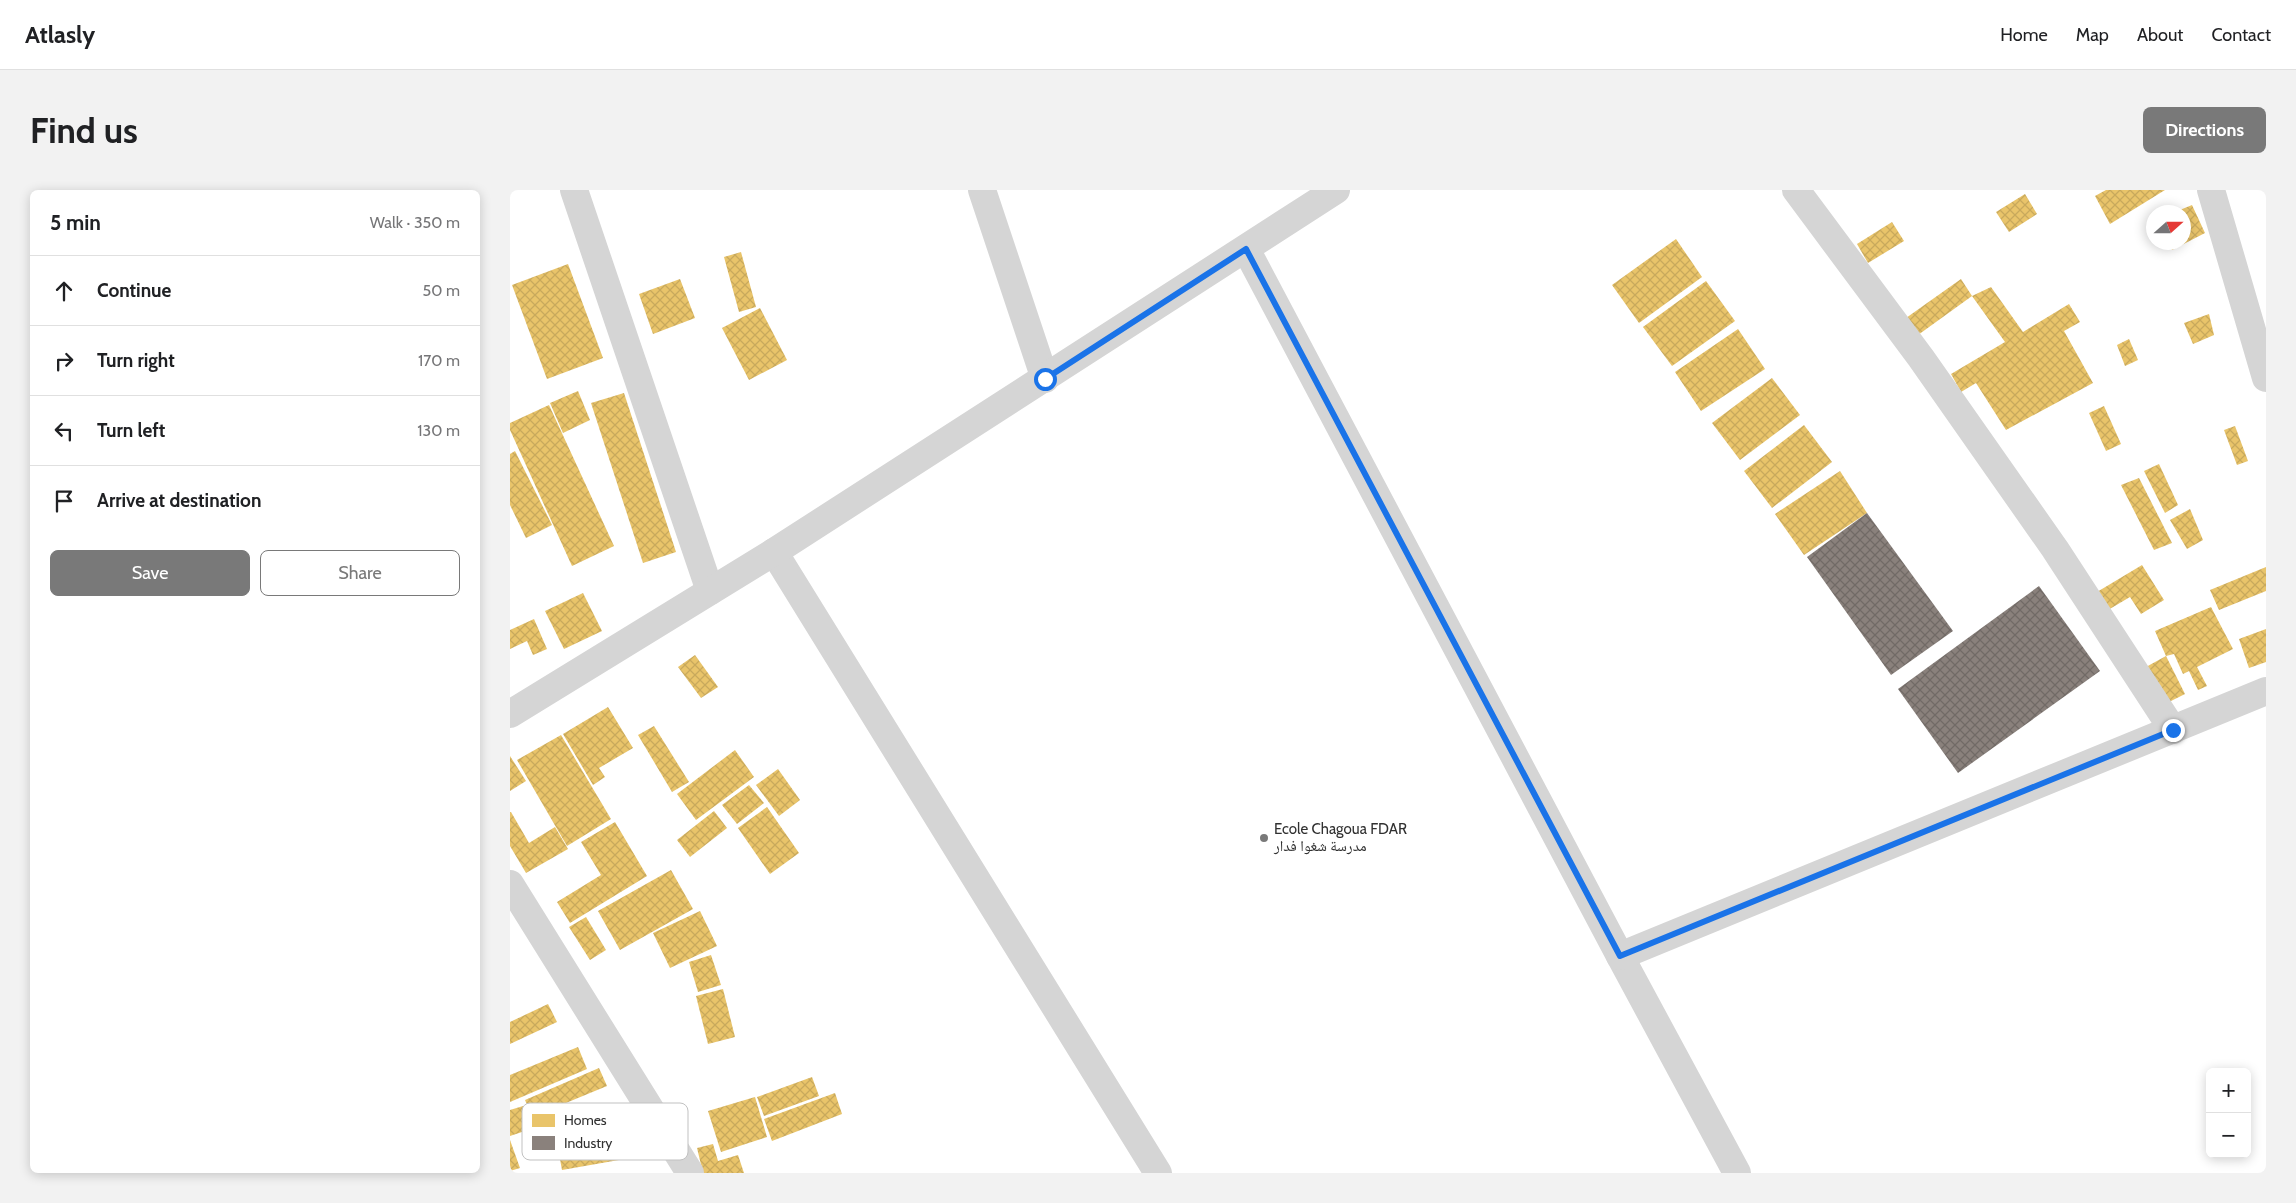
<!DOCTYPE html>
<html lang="en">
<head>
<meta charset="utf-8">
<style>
  :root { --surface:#fff; --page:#f2f2f2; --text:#202124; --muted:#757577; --line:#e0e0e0; --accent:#797979 }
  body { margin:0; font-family:Cabin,"Noto Naskh Arabic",sans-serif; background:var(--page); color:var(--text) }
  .controls { position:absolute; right:15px; bottom:15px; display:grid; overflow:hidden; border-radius:8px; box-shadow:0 2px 12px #0003 }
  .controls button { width:45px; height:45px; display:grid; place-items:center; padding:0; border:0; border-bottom:1px solid var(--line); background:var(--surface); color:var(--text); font:25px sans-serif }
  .compass { position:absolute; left:1636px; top:15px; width:45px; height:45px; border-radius:50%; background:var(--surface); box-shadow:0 2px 12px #0003; rotate:69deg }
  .stop { position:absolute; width:15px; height:15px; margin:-11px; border:4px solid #1a73e8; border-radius:50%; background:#fff }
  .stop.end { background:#1a73e8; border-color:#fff; box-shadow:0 1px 5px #0008 }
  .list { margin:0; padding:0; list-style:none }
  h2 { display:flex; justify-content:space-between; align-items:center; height:65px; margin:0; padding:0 20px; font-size:21px }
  h2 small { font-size:16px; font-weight:400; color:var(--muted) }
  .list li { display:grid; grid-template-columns:32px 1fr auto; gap:15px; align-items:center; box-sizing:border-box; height:70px; padding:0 20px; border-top:1px solid var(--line) }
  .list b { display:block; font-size:19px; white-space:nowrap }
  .list em { font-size:16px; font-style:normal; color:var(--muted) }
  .actions { display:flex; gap:10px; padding:15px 20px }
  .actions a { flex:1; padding:11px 0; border:1px solid var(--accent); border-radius:8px; text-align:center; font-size:18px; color:var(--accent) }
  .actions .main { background:var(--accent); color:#fff }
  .icon { flex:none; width:28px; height:28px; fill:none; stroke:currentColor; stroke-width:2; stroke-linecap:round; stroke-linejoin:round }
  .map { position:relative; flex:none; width:1756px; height:983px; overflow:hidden; border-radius:8px }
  header { display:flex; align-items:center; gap:30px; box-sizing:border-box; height:70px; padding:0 25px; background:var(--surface); border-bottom:1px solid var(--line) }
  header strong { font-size:24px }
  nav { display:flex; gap:28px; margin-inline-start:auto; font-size:18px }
  .intro { display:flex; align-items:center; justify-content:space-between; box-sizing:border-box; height:120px; padding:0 30px }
  h1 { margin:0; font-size:35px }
  .button { padding:12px 22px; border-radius:8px; background:var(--accent); color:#fff; font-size:18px; font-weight:700 }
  main { display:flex; gap:30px; padding:0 30px }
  aside { flex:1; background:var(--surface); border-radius:8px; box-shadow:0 2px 12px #0003 }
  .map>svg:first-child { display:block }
  .homes { fill:url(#homes-cross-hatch) }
  .industry { fill:url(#industry-cross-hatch) }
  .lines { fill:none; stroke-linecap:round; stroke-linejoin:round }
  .minor { stroke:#d5d5d5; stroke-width:28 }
  .tertiary { stroke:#d5d5d5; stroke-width:28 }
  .route { stroke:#1a73e8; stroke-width:6 }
  .poi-dot { fill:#797979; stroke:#fff; stroke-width:2 }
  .labels { text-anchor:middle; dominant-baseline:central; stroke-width:5; stroke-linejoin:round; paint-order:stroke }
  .poi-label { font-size:15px; fill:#313131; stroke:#fff; text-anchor:start }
  .key { fill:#fff; stroke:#c1c1c1; stroke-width:1 }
  .key-label { font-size:14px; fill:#313131 }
</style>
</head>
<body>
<header>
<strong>Atlasly</strong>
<nav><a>Home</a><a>Map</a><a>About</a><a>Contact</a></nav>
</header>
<div class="intro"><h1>Find us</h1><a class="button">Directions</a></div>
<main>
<aside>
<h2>5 min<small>Walk · 350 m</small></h2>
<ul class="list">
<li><svg class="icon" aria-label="ahead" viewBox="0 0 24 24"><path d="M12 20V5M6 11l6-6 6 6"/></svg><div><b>Continue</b></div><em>50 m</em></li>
<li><svg class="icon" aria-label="right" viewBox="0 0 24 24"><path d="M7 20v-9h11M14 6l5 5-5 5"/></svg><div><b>Turn right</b></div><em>170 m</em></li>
<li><svg class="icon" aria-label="left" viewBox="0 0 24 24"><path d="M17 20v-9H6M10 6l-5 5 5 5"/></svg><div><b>Turn left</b></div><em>130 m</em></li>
<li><svg class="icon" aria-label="arrive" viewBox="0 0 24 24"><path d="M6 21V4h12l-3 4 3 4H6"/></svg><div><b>Arrive at destination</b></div></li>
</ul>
<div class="actions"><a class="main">Save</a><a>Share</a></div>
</aside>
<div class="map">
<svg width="1756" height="983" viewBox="0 0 1756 983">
  <defs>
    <pattern id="homes-cross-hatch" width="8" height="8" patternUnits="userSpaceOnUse" patternTransform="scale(1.25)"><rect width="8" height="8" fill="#e9c46a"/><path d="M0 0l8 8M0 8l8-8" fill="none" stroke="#c8a95c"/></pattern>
    <pattern id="industry-cross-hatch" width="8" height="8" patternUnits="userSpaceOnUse" patternTransform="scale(1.25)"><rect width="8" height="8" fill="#8a817c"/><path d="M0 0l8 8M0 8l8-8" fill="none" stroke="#716a66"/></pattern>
  </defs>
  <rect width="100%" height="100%" fill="#fff"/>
  <g class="homes">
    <path d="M1596 0H1655L1600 34 1585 6Z"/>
    <path d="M1515 4 1527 24 1499 42 1486 22Z"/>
    <path d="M1682 15 1695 43 1662 60 1659 52H1674V22H1665Z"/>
    <path d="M1382 32 1394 51 1358 73 1347 54Z"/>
    <path d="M1166 49 1192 87 1129 133 1102 95Z"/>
    <path d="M231 62 246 117 229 122 214 67Z"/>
    <path d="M58 74 93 168 37 189 2 95Z"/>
    <path d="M170 89 185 128 143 144 129 104Z"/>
    <path d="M1451 89 1462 106 1408 145 1396 128Z"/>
    <path d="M1196 91 1225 131 1162 176 1133 137Z"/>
    <path d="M1481 97 1513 142 1559 114 1570 132 1554 141 1583 193 1496 240 1466 193 1451 202 1441 184 1495 152 1462 106Z"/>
    <path d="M250 118 277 170 239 190 212 138Z"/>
    <path d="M1699 124 1704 145 1683 154 1674 133Z"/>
    <path d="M1228 139 1255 179 1191 221 1165 182Z"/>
    <path d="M1619 149 1628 170 1615 176 1607 155Z"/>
    <path d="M1262 188 1290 225 1230 270 1202 233Z"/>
    <path d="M68 201 80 230 53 243 40 213Z"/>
    <path d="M114 203 166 362 133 373 81 213Z"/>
    <path d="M39 215 104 356 62 376 0 240V233Z"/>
    <path d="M1594 216 1611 254 1596 261 1579 223Z"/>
    <path d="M1294 235 1322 272 1262 318 1234 281Z"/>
    <path d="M1725 236 1738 271 1727 275 1714 240Z"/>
    <path d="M5 261 42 335 16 348 0 315V264Z"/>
    <path d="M1649 274 1668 315 1655 323 1634 281Z"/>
    <path d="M1330 281 1357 323 1294 365 1265 324Z"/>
    <path d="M1629 288 1662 353 1644 360 1611 295Z"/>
    <path d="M1680 319 1693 350 1677 359 1660 330Z"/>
    <path d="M1632 375 1654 410 1631 424 1620 407 1598 420 1587 402Z"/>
    <path d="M1756 377V401L1709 420 1700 400Z"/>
    <path d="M73 403 92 441 54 459 35 421Z"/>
    <path d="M1701 417 1723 459 1687 477 1697 496 1688 500 1679 481 1673 484 1664 464 1656 466 1645 441Z"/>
    <path d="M24 429 37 459 23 465 17 451 0 459V440Z"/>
    <path d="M1756 439V472L1739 478 1729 449Z"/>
    <path d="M185 465 208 497 191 508 168 477Z"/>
    <path d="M1656 466 1675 504 1655 514 1636 477Z"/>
    <path d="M98 517 123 558 89 578 95 587 83 595 53 544Z"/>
    <path d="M144 536 179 592 162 602 128 545Z"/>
    <path d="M51 545 101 629 57 656 7 570Z"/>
    <path d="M225 560 244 587 186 630 167 604Z"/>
    <path d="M0 566 16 591 0 601Z"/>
    <path d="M268 579 290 610 269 626 246 595Z"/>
    <path d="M239 595 254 613 227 634 212 615Z"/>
    <path d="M257 617 289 663 260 684 228 638Z"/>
    <path d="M204 621 217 638 180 667 167 650Z"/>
    <path d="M0 622H1L19 653 45 637 58 659 16 683 0 656Z"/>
    <path d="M105 632 137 686 60 733 47 712 91 685 71 652Z"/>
    <path d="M161 680 183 719 110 760 88 721Z"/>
    <path d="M190 721 207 756 160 778 143 743Z"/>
    <path d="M76 727 96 760 80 770 59 737Z"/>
    <path d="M201 765 211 795 188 802 179 772Z"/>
    <path d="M213 799 225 847 198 854 186 806Z"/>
    <path d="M38 814 47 832 0 854V832Z"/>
    <path d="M68 857 77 879 0 912V885Z"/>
    <path d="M89 878 97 896 22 927 15 910Z"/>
    <path d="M302 887 309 906 254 926 247 907Z"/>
    <path d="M325 903 332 924 262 951 254 929Z"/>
    <path d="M245 907 257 947 211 962 198 921Z"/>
    <path d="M13 916 21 939 0 946V920Z"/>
    <path d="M119 925 143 964 52 980 44 938Z"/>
    <path d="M0 950 10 978 0 981Z"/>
    <path d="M203 954 208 971 228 965 234 983H193L187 958Z"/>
  </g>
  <g class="industry">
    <path d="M1357 323 1443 441 1381 485 1297 367Z"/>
    <path d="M1529 396 1590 481 1448 583 1388 499Z"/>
  </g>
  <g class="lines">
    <g class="minor">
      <path d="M64 0 200 401"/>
      <path d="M472 0 535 189"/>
      <path d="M1286 0 1411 168 1545 359 1663 540"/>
      <path d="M1701 0 1756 188"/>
      <path d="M736 59 1110 766 1227 983"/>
      <path d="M264 362 648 983"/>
      <path d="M0 694 180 983"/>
      <path d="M1110 766 1756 501"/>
    </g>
    <path class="tertiary" d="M0 524 264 362 826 0"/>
  </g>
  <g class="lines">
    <path class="route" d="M535 189 736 59 1110 766 1663 540"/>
  </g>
  <circle class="poi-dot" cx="754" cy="648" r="5"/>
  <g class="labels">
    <g class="poi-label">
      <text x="764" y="639">Ecole Chagoua FDAR<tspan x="764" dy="17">مدرسة شغوا فدار</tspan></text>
    </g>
  </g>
  <rect x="12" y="913" width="166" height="57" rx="8" class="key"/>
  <rect x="22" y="924" width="23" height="13" fill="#e9c46a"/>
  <rect x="22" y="946" width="23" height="14" fill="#8a817c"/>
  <g class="key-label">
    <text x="54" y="935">Homes</text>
    <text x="54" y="958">Industry</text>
  </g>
</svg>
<div class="controls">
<button>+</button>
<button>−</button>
</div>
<svg class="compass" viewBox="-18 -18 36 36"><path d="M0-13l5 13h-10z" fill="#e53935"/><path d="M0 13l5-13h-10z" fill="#757577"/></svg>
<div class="stop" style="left:535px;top:189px"></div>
<div class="stop end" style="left:1663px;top:540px"></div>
</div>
</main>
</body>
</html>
